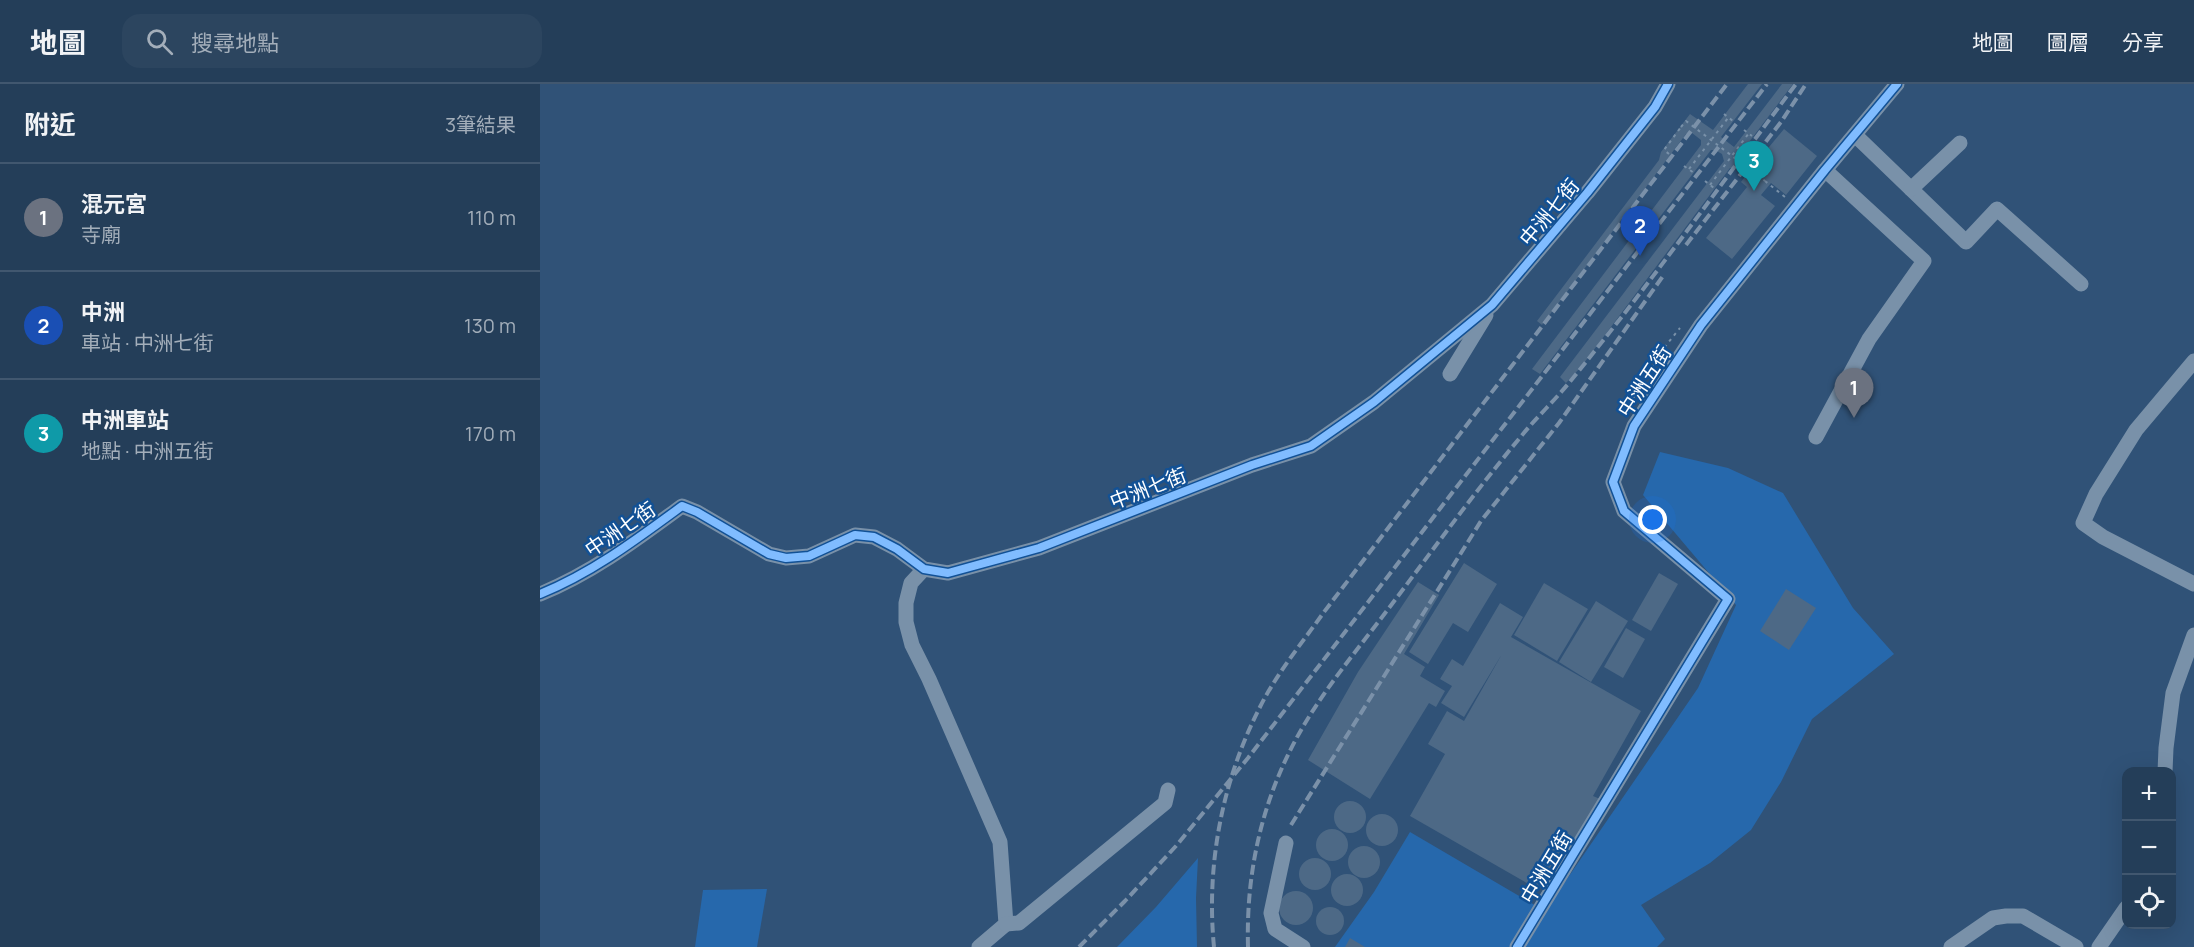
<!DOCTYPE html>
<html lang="zh-TW">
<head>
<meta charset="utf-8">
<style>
  :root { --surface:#243e59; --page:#2c455f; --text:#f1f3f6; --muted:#a3aeba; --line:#41576f; --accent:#e69b98 }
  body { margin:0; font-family:Manrope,"Noto Sans TC",sans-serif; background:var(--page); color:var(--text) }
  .controls { position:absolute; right:18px; bottom:18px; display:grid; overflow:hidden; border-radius:12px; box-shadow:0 6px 24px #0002 }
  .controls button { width:54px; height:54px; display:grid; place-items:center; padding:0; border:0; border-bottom:2px solid var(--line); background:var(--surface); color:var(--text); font:30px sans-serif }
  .you { position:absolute; left:1113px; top:436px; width:21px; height:21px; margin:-15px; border:4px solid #fff; border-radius:50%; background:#1a73e8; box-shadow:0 0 0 9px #1a73e833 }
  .badge { display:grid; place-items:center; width:39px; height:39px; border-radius:50%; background:var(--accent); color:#fff; font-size:20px; font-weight:700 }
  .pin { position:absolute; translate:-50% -50px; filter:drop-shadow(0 2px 3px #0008) }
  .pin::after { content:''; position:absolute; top:32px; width:21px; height:18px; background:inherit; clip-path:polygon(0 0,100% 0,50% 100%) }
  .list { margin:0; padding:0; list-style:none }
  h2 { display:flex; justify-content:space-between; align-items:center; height:78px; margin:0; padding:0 24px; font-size:26px }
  h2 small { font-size:20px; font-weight:400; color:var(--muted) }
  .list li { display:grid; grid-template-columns:39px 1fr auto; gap:18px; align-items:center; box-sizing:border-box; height:108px; padding:0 24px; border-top:2px solid var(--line) }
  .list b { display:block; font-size:22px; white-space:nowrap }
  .list p { margin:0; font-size:20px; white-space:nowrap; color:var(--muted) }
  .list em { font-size:20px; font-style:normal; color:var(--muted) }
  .icon { flex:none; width:33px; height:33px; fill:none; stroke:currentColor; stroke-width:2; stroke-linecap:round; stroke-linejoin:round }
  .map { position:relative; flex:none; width:1654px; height:863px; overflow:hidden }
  header { display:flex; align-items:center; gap:36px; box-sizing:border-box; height:84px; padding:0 30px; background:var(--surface); border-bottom:2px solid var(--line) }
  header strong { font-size:28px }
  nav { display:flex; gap:33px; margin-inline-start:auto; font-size:21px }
  .search { width:420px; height:54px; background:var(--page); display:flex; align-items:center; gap:15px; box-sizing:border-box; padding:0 21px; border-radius:18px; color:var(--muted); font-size:22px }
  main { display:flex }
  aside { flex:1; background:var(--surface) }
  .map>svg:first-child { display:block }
  .green { fill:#2668ac }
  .building { fill:#4d6986 }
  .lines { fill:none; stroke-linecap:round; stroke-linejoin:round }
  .path { stroke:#7991a9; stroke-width:2; stroke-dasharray:3 4.5; stroke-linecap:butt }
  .minor { stroke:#7991a9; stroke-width:15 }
  .rail { stroke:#7b91a9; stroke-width:4; stroke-dasharray:10 4.5; stroke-linecap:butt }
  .path-bridge { stroke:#7991a9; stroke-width:2; stroke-dasharray:3 4.5; stroke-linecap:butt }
  .cycleway-casing { stroke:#125195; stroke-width:11 }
  .cycleway { stroke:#80bcff; stroke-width:8 }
  .labels { text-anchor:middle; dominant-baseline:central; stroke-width:5; stroke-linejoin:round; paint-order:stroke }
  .street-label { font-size:20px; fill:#fff; stroke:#125195 }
</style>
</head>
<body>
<header>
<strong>地圖</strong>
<div class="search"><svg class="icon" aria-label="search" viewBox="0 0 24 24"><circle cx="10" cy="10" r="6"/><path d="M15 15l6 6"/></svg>搜尋地點</div>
<nav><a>地圖</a><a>圖層</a><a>分享</a></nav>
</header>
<main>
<aside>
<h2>附近<small>3筆結果</small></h2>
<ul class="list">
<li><span class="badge" style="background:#6b7280">1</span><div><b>混元宮</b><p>寺廟</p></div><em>110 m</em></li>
<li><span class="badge" style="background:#1a4fb4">2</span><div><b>中洲</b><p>車站 · 中洲七街</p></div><em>130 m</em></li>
<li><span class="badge" style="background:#0f9aa8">3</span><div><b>中洲車站</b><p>地點 · 中洲五街</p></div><em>170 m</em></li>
</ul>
</aside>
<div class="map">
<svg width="1654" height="863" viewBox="0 0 1654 863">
  <rect width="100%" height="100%" fill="#305277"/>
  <g class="green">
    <path d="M1120 368 1188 384 1243 409 1313 524 1354 570 1272 635 1241 698 1211 746 1170 779 1101 821 1125 855 1117 863H795L834 808 870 748 1005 827 1158 604 1196 521 1103 411Z"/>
    <path d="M658 774 656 814 657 863H577L616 823Z"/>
    <path d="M227 805 217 863H155L163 806Z"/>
  </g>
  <g class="building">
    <path d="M1208 0H1222L1181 53 1194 63 1242 0H1253L1200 70 1215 80 1244 45 1277 72 1246 111 1231 99 1221 111 1235 122 1192 175 1166 154 1207 103 1201 98 1207 90 1198 84H1190L1041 283 1026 299 1020 293 1184 77 1182 70 1175 66H1171L1000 290 992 285 1161 61V56L1152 49 1146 50 1002 241 997 237 1119 76 1121 68 1150 30 1173 46Z"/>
    <path d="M924 479 957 500 928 548 913 539 888 580 869 568Z"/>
    <path d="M1119 489 1138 500 1111 547 1092 536Z"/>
    <path d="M878 498 899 511 864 570 885 583 880 592 905 607 896 623 889 619 830 715 768 676 818 588Z"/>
    <path d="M1004 499 1048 525 1017 577 974 551Z"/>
    <path d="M1246 505 1276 524 1249 566 1220 547Z"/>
    <path d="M1056 517 1088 537 1051 598 1019 578Z"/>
    <path d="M960 519 983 533 971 553 1101 627 1053 712 1060 715 1033 761 1027 758 999 806 870 732 905 670 888 660 907 627 924 637 962 570 924 633 901 619 912 602 900 595 912 575 923 582Z"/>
    <path d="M1086 544 1105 555 1083 594 1064 583Z"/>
    <circle cx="810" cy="733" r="16"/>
    <circle cx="842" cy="746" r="16"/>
    <circle cx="792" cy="761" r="16"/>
    <circle cx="824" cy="778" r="16"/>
    <circle cx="775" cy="790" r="16"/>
    <circle cx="807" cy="806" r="16"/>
    <circle cx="756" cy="824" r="17"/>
    <circle cx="790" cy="837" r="14"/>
    <path d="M810 854 825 863H805Z"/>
  </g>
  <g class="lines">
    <g class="path">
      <path d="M1184 30 1193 37"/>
      <path d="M1204 46 1212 52"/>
      <path d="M1129 70 1124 66 1141 43"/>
      <path d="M1144 82 1154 89"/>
      <path d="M1149 85 1188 34"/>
      <path d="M1165 97 1174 104"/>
      <path d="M1225 97 1245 113"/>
      <path d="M1170 101 1209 49"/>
      <path d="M1085 327 1127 260 1140 244"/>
    </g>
    <g class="minor">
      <path d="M1315 51 1426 158 1457 125 1541 200"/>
      <path d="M1371 105 1420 59"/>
      <path d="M1654 277 1596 346 1556 410 1543 439 1563 453 1654 500"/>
      <path d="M910 290 946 231"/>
      <path d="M1276 353 1329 255 1384 177 1285 86"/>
      <path d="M384 485 371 499 366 519V538L372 561 389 595 460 758 466 840 439 863"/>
      <path d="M0 510C52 489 97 455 142 422L157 428 229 470 246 474 269 472 315 451 334 453 357 465 384 485 408 489 499 464 712 381 771 362 834 318 952 221 1047 109 1115 23 1128 0"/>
      <path d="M1625 688 1626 664 1633 609 1654 551"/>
      <path d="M746 759 731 829 735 845 763 863"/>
      <path d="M466 840 479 839 625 719 628 706"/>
      <path d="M977 863 1188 515 1084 427 1073 398 1094 342 1161 241 1285 86 1357 0"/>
      <path d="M1411 863 1453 834 1466 832H1483L1536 863"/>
      <path d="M1559 863 1586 824"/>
    </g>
    <g class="rail">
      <path d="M1146 161 1241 38 1266 0"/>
      <path d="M751 741 941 437 1019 339 1123 192"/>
      <path d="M539 863 585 817 636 762 708 674 1227 0"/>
      <path d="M674 863C666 781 682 697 720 623 737 589 762 559 784 528L1187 0"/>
      <path d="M708 863C706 790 721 721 755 657 781 608 819 564 852 520 895 463 937 405 983 350 997 333 1014 317 1028 300 1108 203 1181 100 1256 0"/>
    </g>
    <path class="path-bridge" d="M1141 43 1146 37 1225 97"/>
    <g class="cycleway-casing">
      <g id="cycleway">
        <path d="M0 510C52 489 97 455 142 422L157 428 229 470 246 474 269 472 315 451 334 453 357 465 384 485 408 489 499 464 712 381 771 362 834 318 952 221 1047 109 1115 23 1128 0"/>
        <path d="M977 863 1188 515 1084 427 1073 398 1094 342 1161 241 1285 86 1357 0"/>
      </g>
    </g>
    <use href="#cycleway" class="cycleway"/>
  </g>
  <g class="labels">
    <g class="street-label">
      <text transform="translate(1009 128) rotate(-50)">中洲七街</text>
      <text transform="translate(1104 297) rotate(-57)">中洲五街</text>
      <text transform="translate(608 404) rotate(-21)">中洲七街</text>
      <text transform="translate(80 445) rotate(-34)">中洲七街</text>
      <text transform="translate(1006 783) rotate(-59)">中洲五街</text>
    </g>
  </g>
</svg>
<div class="controls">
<button>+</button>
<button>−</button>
<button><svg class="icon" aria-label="locate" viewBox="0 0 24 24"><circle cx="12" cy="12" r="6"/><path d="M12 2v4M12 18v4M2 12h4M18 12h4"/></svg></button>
</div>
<div class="you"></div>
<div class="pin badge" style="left:1314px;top:334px;background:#6b7280">1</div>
<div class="pin badge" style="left:1100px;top:172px;background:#1a4fb4">2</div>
<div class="pin badge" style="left:1214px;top:107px;background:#0f9aa8">3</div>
</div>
</main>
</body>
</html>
